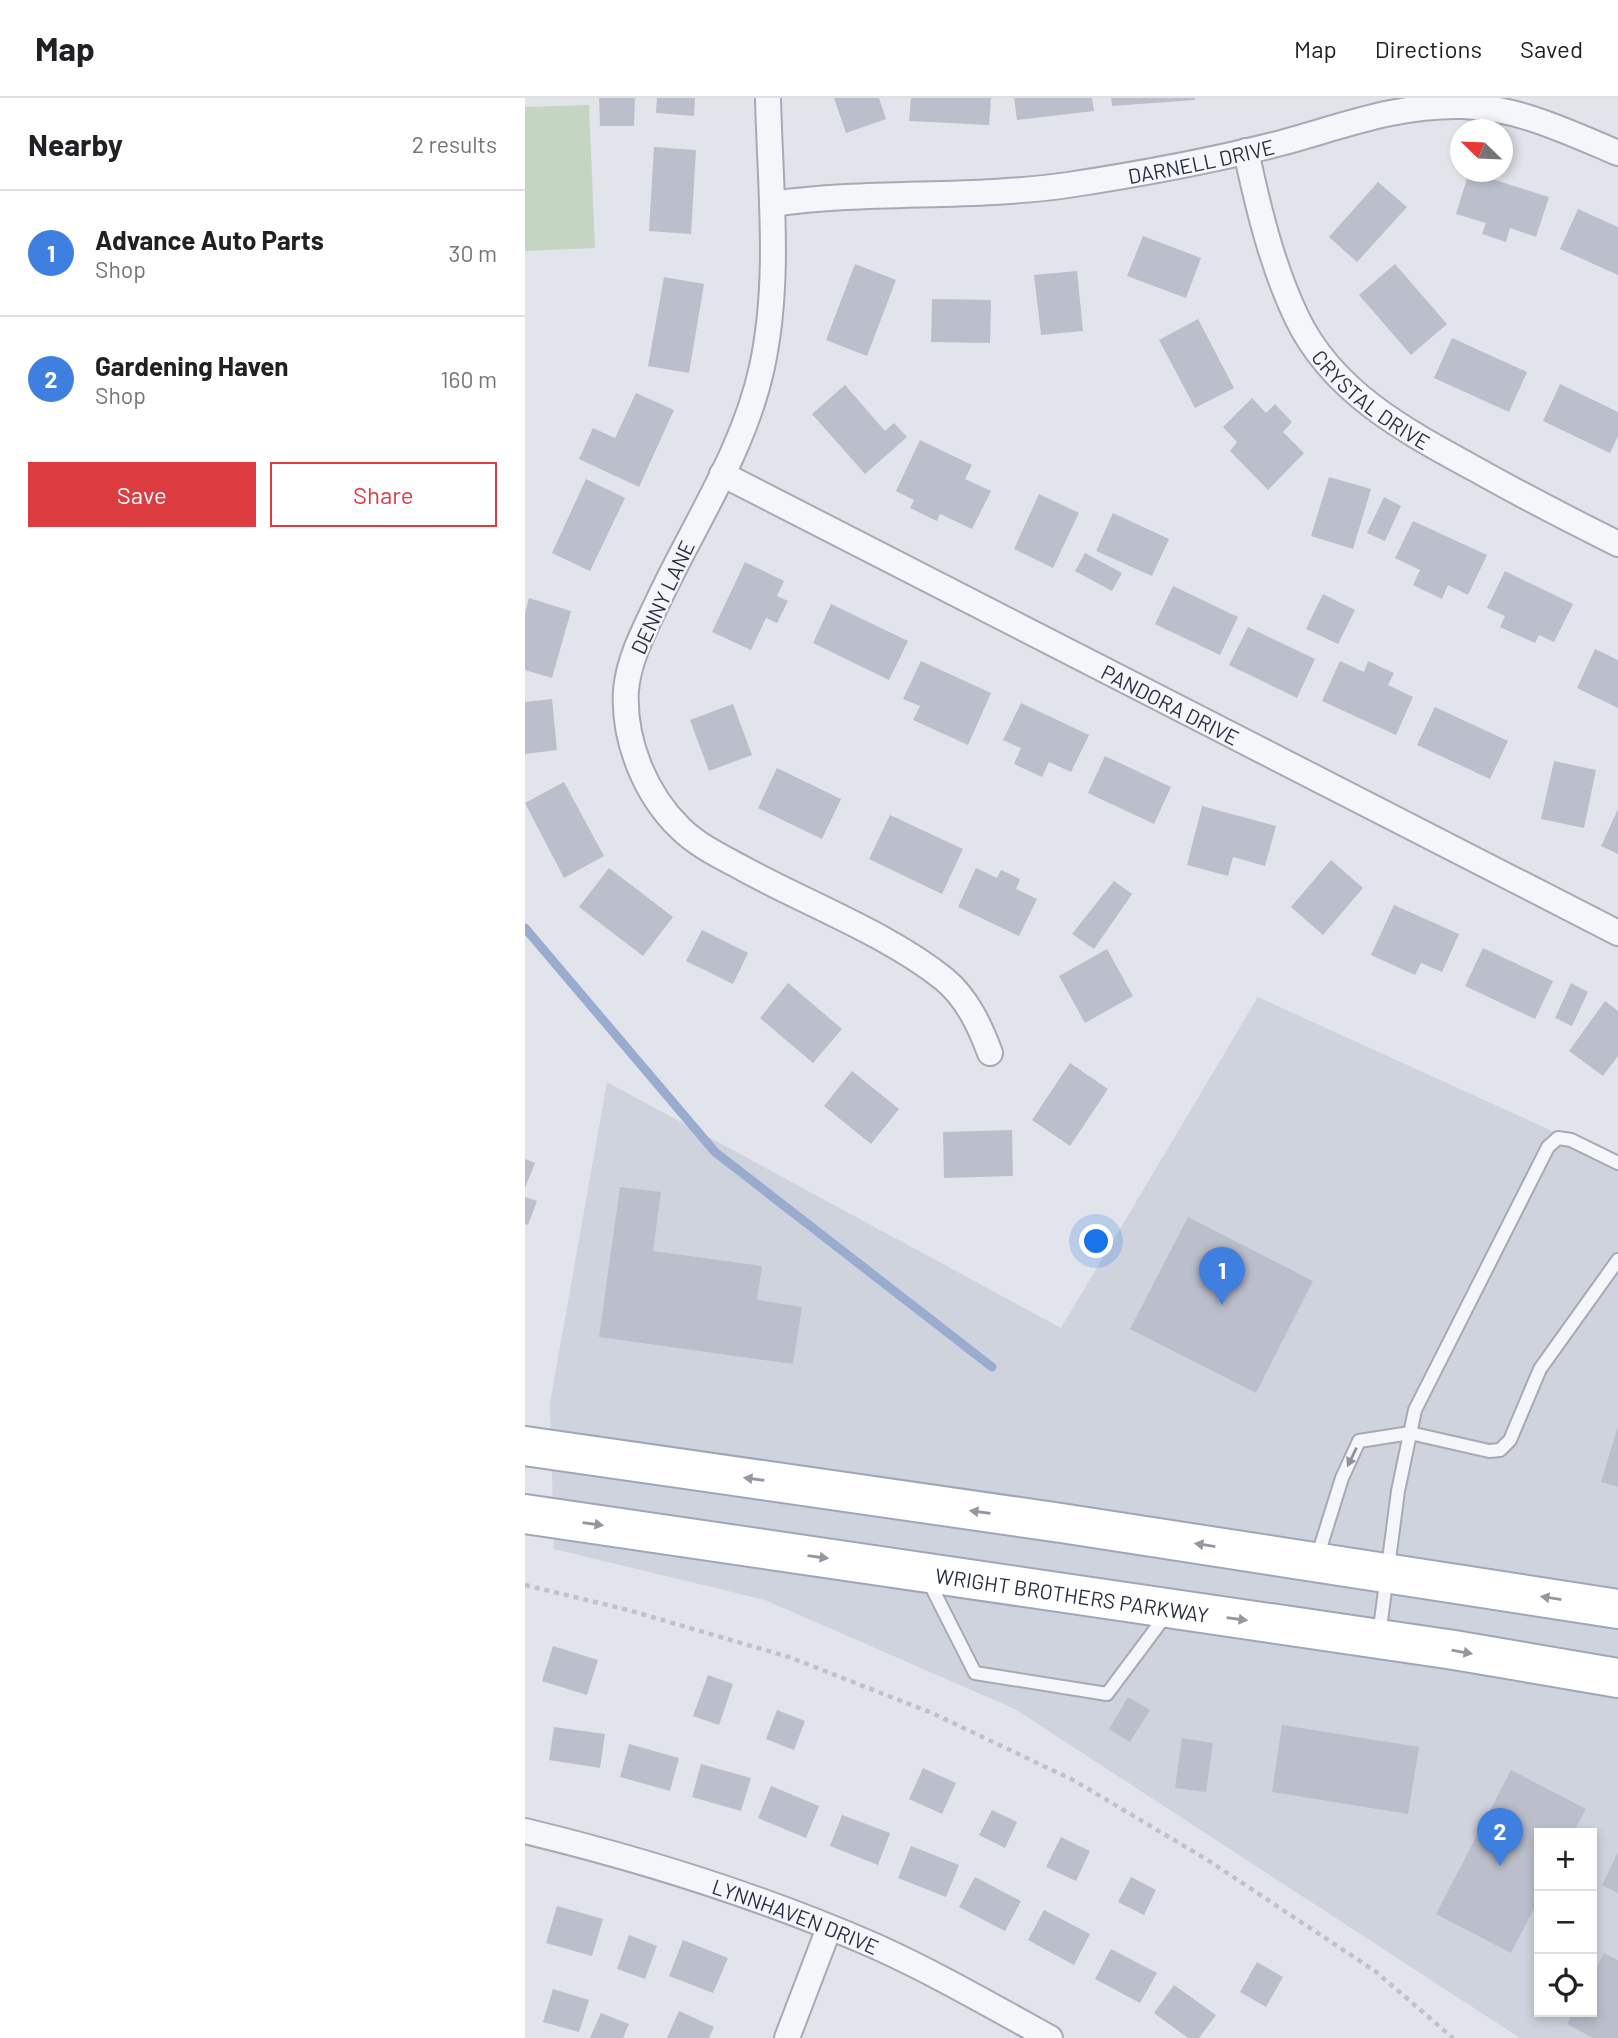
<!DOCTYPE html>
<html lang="en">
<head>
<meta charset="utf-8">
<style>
  :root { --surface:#fff; --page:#f6f6f6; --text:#202124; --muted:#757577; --line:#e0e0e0; --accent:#dc3b3f }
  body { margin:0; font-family:Barlow,sans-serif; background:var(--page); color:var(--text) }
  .controls { position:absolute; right:21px; bottom:21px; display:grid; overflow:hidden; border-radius:0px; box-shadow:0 4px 10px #0003 }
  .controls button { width:63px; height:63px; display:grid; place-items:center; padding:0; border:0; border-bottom:2px solid var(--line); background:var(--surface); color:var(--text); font:35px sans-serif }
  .compass { position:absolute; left:925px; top:21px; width:63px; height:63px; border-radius:50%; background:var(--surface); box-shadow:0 4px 10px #0003; rotate:293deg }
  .you { position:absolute; left:572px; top:1144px; width:24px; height:24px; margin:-18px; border:5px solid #fff; border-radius:50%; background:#1a73e8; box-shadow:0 0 0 10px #1a73e833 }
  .badge { display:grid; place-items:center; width:46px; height:46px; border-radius:50%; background:var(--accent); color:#fff; font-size:23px; font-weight:700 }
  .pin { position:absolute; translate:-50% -58px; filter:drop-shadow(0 2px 4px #0008) }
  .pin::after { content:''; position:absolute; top:37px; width:24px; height:21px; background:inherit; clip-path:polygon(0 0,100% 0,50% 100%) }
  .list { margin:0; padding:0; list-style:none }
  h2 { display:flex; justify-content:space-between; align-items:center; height:91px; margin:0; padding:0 28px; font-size:30px }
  h2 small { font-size:23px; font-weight:400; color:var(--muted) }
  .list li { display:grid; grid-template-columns:46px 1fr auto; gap:21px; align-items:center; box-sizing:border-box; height:126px; padding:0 28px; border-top:2px solid var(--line) }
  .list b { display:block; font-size:26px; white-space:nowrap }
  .list p { margin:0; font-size:23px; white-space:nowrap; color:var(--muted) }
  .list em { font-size:23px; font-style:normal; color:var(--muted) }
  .actions { display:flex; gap:14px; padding:21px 28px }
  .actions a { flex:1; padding:16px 0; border:2px solid var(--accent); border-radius:0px; text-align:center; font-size:24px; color:var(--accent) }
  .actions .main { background:var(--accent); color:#fff }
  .icon { flex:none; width:38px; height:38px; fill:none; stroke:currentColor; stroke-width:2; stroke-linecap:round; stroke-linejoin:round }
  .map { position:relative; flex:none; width:1093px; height:1940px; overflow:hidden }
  header { display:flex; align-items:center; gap:42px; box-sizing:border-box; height:98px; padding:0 35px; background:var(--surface); border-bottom:2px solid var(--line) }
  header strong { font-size:33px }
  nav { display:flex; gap:38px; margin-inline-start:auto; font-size:24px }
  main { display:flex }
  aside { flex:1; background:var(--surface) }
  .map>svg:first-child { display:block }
  .built { fill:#cfd3de; fill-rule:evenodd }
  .green { fill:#c4d6c2 }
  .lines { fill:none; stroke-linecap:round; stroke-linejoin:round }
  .stream { stroke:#99accf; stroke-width:9 }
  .building { fill:#bbbfcc }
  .service-casing { stroke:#a6aab6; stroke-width:16 }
  .minor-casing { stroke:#a6aab6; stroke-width:28 }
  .primary-casing { stroke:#a0a6b8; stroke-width:42 }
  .path { stroke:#c0c2ca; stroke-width:4.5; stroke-dasharray:5 5; stroke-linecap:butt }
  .service { stroke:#f5f6f9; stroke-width:12 }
  .minor { stroke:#f5f6f9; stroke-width:24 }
  .primary { stroke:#fff; stroke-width:38 }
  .oneway { fill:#8e929f }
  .oneway2 { fill:#9497a2 }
  .labels { text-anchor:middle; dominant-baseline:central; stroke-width:5; stroke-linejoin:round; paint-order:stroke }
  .street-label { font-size:21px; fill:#282f45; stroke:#f2f4f8 }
</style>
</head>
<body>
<header>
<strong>Map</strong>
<nav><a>Map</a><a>Directions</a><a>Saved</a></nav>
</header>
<main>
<aside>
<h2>Nearby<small>2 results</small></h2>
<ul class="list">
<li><span class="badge" style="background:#3f7fe0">1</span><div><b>Advance Auto Parts</b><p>Shop</p></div><em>30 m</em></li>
<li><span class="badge" style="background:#3f7fe0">2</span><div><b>Gardening Haven</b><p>Shop</p></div><em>160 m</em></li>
</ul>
<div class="actions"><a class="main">Save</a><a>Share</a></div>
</aside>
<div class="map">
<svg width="1093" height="1940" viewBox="0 0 1093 1940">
  <rect width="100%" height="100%" fill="#e2e4eb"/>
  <path class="built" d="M733 899 1093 1063V1940H995L490 1611 240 1502 29 1451 25 1305 82 984 536 1230ZM1014 1735H1067V1914H1014Z"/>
  <path class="green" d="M64 7 70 150 0 153V9Z"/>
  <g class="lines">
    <path class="stream" d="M0 830 190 1054 467 1269"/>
  </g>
  <g class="building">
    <path d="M74 0H110L109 28H75Z"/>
    <path d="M132 0H170L169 18 131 15Z"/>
    <path d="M309 0H354L361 21 321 35Z"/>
    <path d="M386 0H466L464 27 384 23Z"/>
    <path d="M489 0H567L569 13 492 22Z"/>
    <path d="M586 0H670V2L587 8Z"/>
    <path d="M129 49 171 52 166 136 124 133Z"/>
    <path d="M944 74 1024 99 1011 139 985 130 981 144 957 136 961 125 931 116Z"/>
    <path d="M853 84 882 109 832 164 804 139Z"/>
    <path d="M1053 111 1093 129V177L1035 151Z"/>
    <path d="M618 138 676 160 661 200 602 178Z"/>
    <path d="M330 166 371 182 342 258 301 242Z"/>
    <path d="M870 166 922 226 886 257 834 197Z"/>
    <path d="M552 173 558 233 516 237 509 177Z"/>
    <path d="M139 179 179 186 164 275 123 268Z"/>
    <path d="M407 201 466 202 465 245 406 244Z"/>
    <path d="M673 221 709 290 670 310 634 242Z"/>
    <path d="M927 240 1002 274 984 314 909 280Z"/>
    <path d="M1035 286 1093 314V338L1085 355 1018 323Z"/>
    <path d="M320 287 360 333 369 325 382 339 340 376 287 316Z"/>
    <path d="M111 295 149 312 114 389 54 361 68 330 90 340Z"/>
    <path d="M727 300 741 315 750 306 767 324 758 334 779 355 743 392 705 353 712 344 698 329Z"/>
    <path d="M395 342 447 367 440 381 466 393 447 431 415 416 412 423 385 410 389 402 371 393Z"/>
    <path d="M804 379 846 391 828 451 786 438Z"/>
    <path d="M61 381 100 400 65 473 27 455Z"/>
    <path d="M514 396 554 415 528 470 489 451Z"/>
    <path d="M859 399 876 408 860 443 842 435Z"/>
    <path d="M588 415 644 441 627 478 571 453Z"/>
    <path d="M888 423 962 457 943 497 923 487 917 501 888 487 895 472 870 460Z"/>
    <path d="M560 455 597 475 587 493 550 473Z"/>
    <path d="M220 464 259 483 252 498 263 503 252 525 241 520 226 552 187 534Z"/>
    <path d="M980 473 1048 506 1029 544 1014 537 1010 545 975 529 980 518 962 510Z"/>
    <path d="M648 488 713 519 695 557 630 526Z"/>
    <path d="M798 496 830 512 813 546 781 531Z"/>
    <path d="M4 500 46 513 27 580 0 572V515Z"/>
    <path d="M306 506 383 543 364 582 288 545Z"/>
    <path d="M723 529 790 561 772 600 704 567Z"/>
    <path d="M1070 551 1093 562V610L1052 590Z"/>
    <path d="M396 563 466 595 443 647 388 622 395 608 378 601Z"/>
    <path d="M815 563 839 574 843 563 869 575 863 587 888 599 871 637 797 603Z"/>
    <path d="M27 601 32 652 0 656V604Z"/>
    <path d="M496 605 564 637 546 674 524 664 517 679 489 666 496 650 478 642Z"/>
    <path d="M208 606 227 657 184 673 165 622Z"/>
    <path d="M910 609 983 643 965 681 892 647Z"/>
    <path d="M580 658 646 689 629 726 563 695Z"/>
    <path d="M1029 663 1071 672 1059 730 1016 721Z"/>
    <path d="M252 670 316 701 297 741 233 710Z"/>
    <path d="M39 684 79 758 39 780 0 705Z"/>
    <path d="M677 708 751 728 740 768 708 759 703 778 662 767Z"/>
    <path d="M1093 711V756L1076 748Z"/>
    <path d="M365 717 438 751 417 796 344 761Z"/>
    <path d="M806 762 838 790 798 837 766 809Z"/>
    <path d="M84 770 148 819 118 858 54 809Z"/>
    <path d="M451 770 472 780 476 772 495 781 491 791 512 801 494 838 433 809Z"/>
    <path d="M589 783 607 796 569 851 547 836Z"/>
    <path d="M869 807 934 836 917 874 896 865 890 877 846 857Z"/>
    <path d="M177 832 223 855 208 886 161 863Z"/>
    <path d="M958 850 1028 883 1010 921 940 888Z"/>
    <path d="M582 851 608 898 560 925 534 878Z"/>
    <path d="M263 885 317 931 288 965 235 920Z"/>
    <path d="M1046 885 1063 894 1047 928 1030 920Z"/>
    <path d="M1080 903 1093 913V958L1078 978 1044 953Z"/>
    <path d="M545 965 583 991 545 1048 507 1022Z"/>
    <path d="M327 973 374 1011 346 1046 299 1008Z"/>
    <path d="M487 1032 488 1078 419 1080 418 1034Z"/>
    <path d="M0 1061 10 1065 0 1090Z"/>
    <path d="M95 1089 136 1094 128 1153 237 1168 232 1202 277 1209 268 1266 74 1239Z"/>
    <path d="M0 1099 12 1103 3 1127 0 1126Z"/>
    <path d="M663 1119 788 1183 731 1295 605 1231Z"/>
    <path d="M1093 1328V1389L1076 1384Z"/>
    <path d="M28 1548 73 1562 62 1597 17 1583Z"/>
    <path d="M183 1577 208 1586 194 1627 168 1618Z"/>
    <path d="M603 1599 625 1612 605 1644 584 1631Z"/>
    <path d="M252 1612 280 1623 269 1652 241 1641Z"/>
    <path d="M757 1627 894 1649 883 1716 747 1694Z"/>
    <path d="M29 1629 80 1636 75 1670 24 1662Z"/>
    <path d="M657 1640 688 1645 681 1694 650 1690Z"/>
    <path d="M104 1646 154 1660 145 1693 95 1679Z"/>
    <path d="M176 1666 226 1680 216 1713 167 1699Z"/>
    <path d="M398 1670 431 1685 417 1716 384 1701Z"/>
    <path d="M986 1672 1061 1711 1048 1735H1014V1801L986 1855 911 1816Z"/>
    <path d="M246 1688 294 1708 281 1740 233 1720Z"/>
    <path d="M467 1712 492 1724 480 1750 454 1737Z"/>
    <path d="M317 1717 365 1735 353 1767 305 1748Z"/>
    <path d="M536 1739 565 1753 551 1783 521 1769Z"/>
    <path d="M386 1748 434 1767 421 1799 373 1780Z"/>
    <path d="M1093 1754V1795L1077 1787Z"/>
    <path d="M450 1779 496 1803 480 1833 434 1809Z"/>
    <path d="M606 1779 631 1792 619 1817 593 1804Z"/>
    <path d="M32 1808 78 1821 67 1858 21 1845Z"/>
    <path d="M519 1812 565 1836 549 1867 503 1842Z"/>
    <path d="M104 1837 132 1848 120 1881 92 1871Z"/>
    <path d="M158 1842 203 1860 188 1895 144 1878Z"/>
    <path d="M586 1851 632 1875 615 1905 570 1881Z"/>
    <path d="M1079 1855 1093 1862V1940H1068L1042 1926 1048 1914H1067V1878Z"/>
    <path d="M732 1864 758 1879 741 1909 715 1894Z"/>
    <path d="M649 1887 691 1917 674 1940H663L629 1915Z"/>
    <path d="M28 1891 64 1902 54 1934 18 1924Z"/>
    <path d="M154 1913 189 1929 184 1940H142Z"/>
    <path d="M76 1915 104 1926 98 1940H65Z"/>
  </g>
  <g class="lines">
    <g class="service-casing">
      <g id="service">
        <path d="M792 1460 817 1380 834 1343 885 1335 964 1353 975 1352 985 1342 1015 1271 1093 1162"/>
        <path d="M403 1482 450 1575 582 1596 641 1517"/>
        <path d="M854 1538 873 1393 890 1312 1023 1049 1033 1040 1046 1042 1093 1065"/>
      </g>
    </g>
    <g class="minor-casing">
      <g id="minor">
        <path d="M243 0C245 89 256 181 237 269 219 352 171 423 135 499 121 529 104 559 101 592 98 642 120 696 155 730 173 748 197 759 219 771 283 806 363 836 419 881 442 900 455 928 465 955"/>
        <path id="s1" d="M721 53C733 109 747 168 772 220 808 295 882 334 952 372 998 398 1045 422 1093 446"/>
        <path id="s2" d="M247 106C345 92 445 101 543 87 615 76 686 63 756 45 819 28 870 7 937 8 992 9 1043 34 1093 55"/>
        <path id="s3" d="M197 376 1093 835"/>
        <path id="s4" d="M0 1733C120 1762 237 1799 350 1848 410 1875 467 1908 525 1940"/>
        <path d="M262 1940 304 1830"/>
      </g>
    </g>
    <g class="primary-casing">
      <g id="primary">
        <path d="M0 1348 536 1425 1093 1511"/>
        <path id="s5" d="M0 1416 929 1552 1093 1580"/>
      </g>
    </g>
    <path class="path" d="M0 1487 103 1512 264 1559 407 1615 548 1682 681 1761 850 1873 928 1940"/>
    <use href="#service" class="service"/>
    <use href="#minor" class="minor"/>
    <use href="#primary" class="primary"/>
  </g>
  <defs><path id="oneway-solid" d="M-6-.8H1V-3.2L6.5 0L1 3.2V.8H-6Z" transform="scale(1.75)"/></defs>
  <use class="oneway" href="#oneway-solid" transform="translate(827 1359) rotate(116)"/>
  <g class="oneway2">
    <use href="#oneway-solid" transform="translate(229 1381) rotate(-172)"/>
    <use href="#oneway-solid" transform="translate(455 1414) rotate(-172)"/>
    <use href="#oneway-solid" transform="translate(68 1426) rotate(8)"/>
    <use href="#oneway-solid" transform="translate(680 1447) rotate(-171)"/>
    <use href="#oneway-solid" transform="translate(293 1459) rotate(8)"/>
    <use href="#oneway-solid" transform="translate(1026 1500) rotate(-171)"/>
    <use href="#oneway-solid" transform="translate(712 1521) rotate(8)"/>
    <use href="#oneway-solid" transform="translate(937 1554) rotate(10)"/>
  </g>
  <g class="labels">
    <g class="street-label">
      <text stroke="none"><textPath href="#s2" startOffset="432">DARNELL DRIVE</textPath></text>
      <text stroke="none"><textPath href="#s1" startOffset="287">CRYSTAL DRIVE</textPath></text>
      <text transform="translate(137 499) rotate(-65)">DENNY LANE</text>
      <text stroke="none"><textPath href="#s3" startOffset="504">PANDORA DRIVE</textPath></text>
      <text stroke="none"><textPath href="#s5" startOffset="553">WRIGHT BROTHERS PARKWAY</textPath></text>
      <text stroke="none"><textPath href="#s4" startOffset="284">LYNNHAVEN DRIVE</textPath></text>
    </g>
  </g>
</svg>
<div class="controls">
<button>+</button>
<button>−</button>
<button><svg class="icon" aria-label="locate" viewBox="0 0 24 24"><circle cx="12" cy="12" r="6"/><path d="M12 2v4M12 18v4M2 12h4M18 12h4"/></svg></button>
</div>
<svg class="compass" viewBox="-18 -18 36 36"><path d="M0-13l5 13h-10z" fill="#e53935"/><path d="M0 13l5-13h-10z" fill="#757577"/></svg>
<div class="you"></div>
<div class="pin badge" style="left:697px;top:1207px;background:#3f7fe0">1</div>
<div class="pin badge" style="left:975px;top:1768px;background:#3f7fe0">2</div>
</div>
</main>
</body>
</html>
